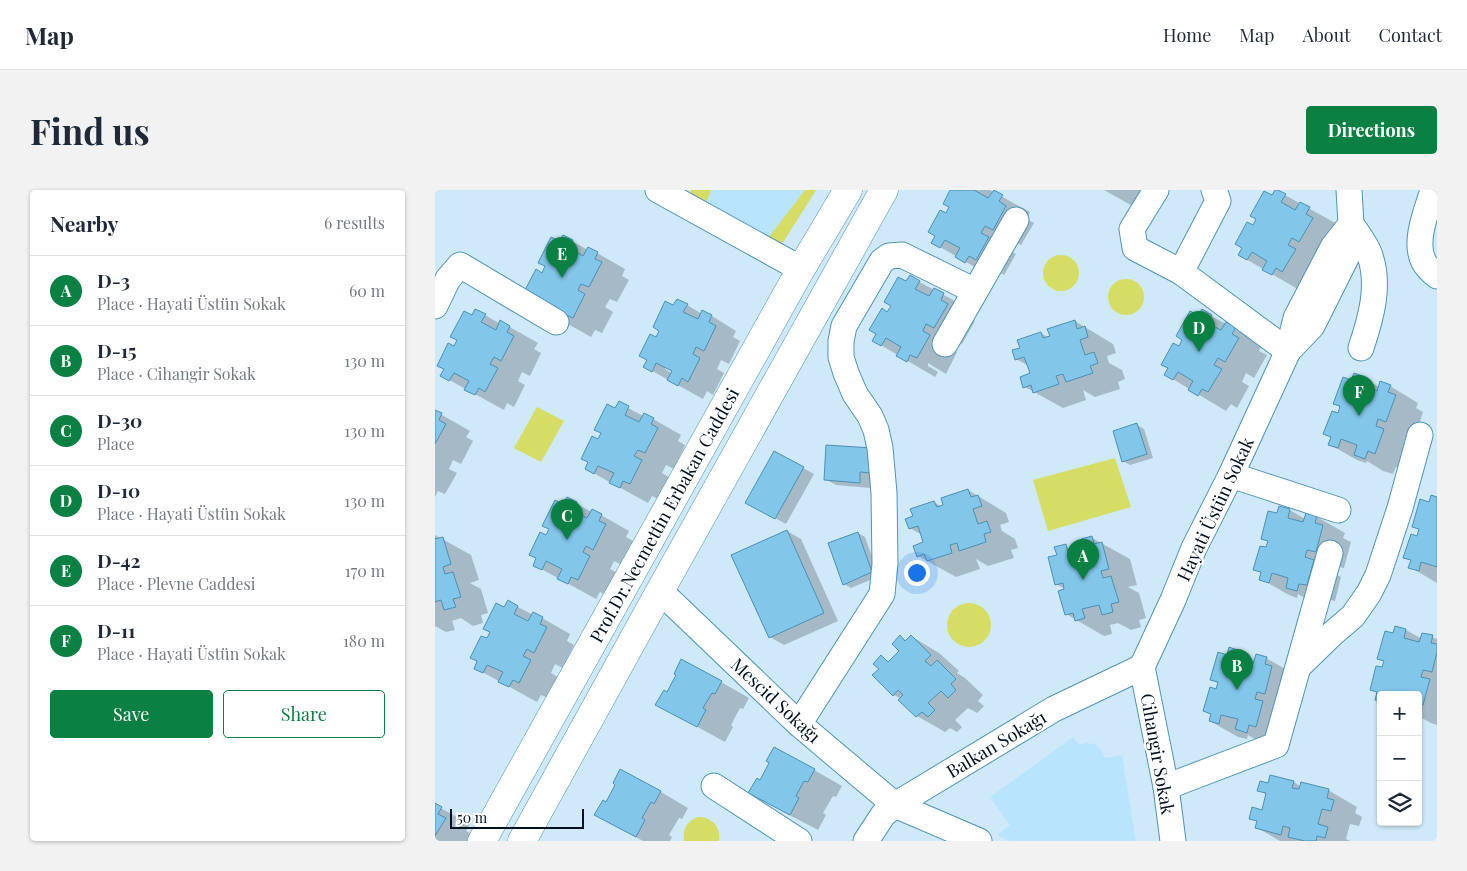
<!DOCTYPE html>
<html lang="en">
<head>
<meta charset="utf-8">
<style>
  :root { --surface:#fff; --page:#f2f2f3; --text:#1f2937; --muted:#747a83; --line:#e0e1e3; --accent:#0b8043 }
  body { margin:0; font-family:"Playfair Display",serif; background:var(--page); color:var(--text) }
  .controls { position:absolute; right:15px; bottom:15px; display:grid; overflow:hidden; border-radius:5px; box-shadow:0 1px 4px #0004 }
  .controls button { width:45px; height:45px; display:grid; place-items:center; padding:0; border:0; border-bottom:1px solid var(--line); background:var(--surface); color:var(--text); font:25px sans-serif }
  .scale { position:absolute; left:15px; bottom:12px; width:134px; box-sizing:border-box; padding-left:5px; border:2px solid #00121f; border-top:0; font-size:14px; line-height:18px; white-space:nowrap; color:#00121f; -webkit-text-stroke:4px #fff; paint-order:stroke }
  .you { position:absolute; left:481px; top:382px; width:18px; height:18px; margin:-12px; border:4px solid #fff; border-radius:50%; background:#1a73e8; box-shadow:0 0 0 8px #1a73e833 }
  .badge { display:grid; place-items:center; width:32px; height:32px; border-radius:50%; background:var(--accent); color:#fff; font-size:16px; font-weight:700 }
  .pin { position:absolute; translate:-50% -41px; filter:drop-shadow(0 1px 2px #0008) }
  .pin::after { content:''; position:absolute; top:26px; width:18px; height:15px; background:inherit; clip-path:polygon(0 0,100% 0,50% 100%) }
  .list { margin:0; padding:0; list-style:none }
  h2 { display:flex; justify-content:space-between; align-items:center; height:65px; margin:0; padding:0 20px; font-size:21px }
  h2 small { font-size:16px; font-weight:400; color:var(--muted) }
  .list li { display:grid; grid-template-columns:32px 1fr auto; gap:15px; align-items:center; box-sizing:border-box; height:70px; padding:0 20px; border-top:1px solid var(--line) }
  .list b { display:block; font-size:19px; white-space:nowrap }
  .list p { margin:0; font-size:16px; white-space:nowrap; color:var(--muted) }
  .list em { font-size:16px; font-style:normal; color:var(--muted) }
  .actions { display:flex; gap:10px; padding:15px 20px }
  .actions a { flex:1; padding:11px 0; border:1px solid var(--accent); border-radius:5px; text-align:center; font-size:18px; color:var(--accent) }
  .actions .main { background:var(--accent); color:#fff }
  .icon { flex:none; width:28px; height:28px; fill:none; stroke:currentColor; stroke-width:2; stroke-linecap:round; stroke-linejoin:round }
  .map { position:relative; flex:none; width:1002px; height:651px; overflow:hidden; border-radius:5px }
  header { display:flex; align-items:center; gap:30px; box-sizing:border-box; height:70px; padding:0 25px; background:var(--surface); border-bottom:1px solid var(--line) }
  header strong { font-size:24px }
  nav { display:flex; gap:28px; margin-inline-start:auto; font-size:18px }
  .intro { display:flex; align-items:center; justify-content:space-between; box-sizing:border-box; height:120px; padding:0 30px }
  h1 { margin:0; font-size:35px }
  .button { padding:12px 22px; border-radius:5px; background:var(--accent); color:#fff; font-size:18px; font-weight:700 }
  main { display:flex; gap:30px; padding:0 30px }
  aside { flex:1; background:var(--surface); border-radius:5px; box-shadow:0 1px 4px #0004 }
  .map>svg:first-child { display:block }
  .built { fill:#b8e5fd }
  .green { fill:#d6dd64 }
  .shadow { fill:#0003; fill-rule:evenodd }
  .building { fill:#82c6ea; stroke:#4c90b2 }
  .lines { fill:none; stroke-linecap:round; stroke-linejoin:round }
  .minor-casing { stroke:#5094b6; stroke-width:27 }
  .major-casing { stroke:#5094b6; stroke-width:29 }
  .minor { stroke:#fff; stroke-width:25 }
  .major { stroke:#fff; stroke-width:28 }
  .labels { text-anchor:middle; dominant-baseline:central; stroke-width:4.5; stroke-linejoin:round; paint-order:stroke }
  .street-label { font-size:18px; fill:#00121f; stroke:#fff }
</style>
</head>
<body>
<header>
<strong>Map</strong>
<nav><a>Home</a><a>Map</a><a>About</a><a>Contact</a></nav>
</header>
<div class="intro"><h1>Find us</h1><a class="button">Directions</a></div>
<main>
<aside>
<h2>Nearby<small>6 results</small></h2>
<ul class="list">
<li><span class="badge">A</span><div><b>D-3</b><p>Place · Hayati Üstün Sokak</p></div><em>60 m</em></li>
<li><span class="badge">B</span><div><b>D-15</b><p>Place · Cihangir Sokak</p></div><em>130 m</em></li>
<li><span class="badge">C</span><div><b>D-30</b><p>Place</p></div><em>130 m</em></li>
<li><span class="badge">D</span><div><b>D-10</b><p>Place · Hayati Üstün Sokak</p></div><em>130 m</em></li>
<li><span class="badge">E</span><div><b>D-42</b><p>Place · Plevne Caddesi</p></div><em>170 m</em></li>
<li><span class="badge">F</span><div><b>D-11</b><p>Place · Hayati Üstün Sokak</p></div><em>180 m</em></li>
</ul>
<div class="actions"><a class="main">Save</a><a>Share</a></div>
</aside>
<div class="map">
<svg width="1002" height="651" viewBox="0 0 1002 651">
  <rect width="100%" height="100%" fill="#cfe9f8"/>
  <g class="built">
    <path d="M255 0H381L347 54 257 7Z"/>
    <path d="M638 547 645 555 651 553 659 554 666 560 670 568 687 565 701 651H574L562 645 575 635 555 607Z"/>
  </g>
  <g class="green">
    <path d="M255 0H276L272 11 257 7Z"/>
    <path d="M370 0H381L347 54 334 47Z"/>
    <circle cx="626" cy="83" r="18"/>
    <circle cx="691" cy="107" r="18"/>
    <path d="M102 217 129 231 106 272 79 258Z"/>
    <path d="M680 268 696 317 613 341 598 290Z"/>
    <circle cx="534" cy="435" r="22"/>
    <path d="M263 627C277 627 286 637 284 651H249C247 639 252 631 263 627Z"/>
  </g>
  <g class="shadow">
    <path d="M517 0H555L595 22 592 29 599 33 586 55 578 51 574 60 581 64 569 85 563 81 559 88 498 53 516 17Z"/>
    <path d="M669 0H719L701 18Z"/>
    <path d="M841 0 902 34 866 101 804 65 818 37Z"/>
    <path d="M128 46 153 60 162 63 190 79 187 86 194 90 182 112 175 109 170 117 178 122 167 143 160 140 156 147 94 112 107 84Z"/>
    <path d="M475 87 537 120 533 127 540 131 527 154 520 149 515 158 522 162 511 184 493 173V176L503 182 500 187 439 151 453 123Z"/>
    <path d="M252 115 267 124 268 122 277 126 301 141 298 147 305 151 294 174 286 170 282 179 289 183 278 205 272 201 268 209 210 177 222 148 239 117ZM230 176 238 181V184L230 179Z"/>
    <path d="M767 121 828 154 824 161 832 165 819 188 811 183 807 192 814 196 802 218 796 214 791 221 731 185 744 158Z"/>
    <path d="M50 125 65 134 66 132 103 153 99 159 106 163 95 186 87 182 83 191 90 195 79 217 72 213 69 220 7 186 20 158 38 127Z"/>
    <path d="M640 131 678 154 681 163 672 166 674 173 687 180 690 189 683 192 685 199 660 207 648 200 651 210 628 218 590 197 596 184 594 176 581 169 586 158 606 143 614 148Z"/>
    <path d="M929 188 944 197 955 196 983 213 981 218 988 222 980 247 972 244 969 252 976 256 968 279 961 277 958 284 948 281 932 271 931 273 922 270 894 254 897 248 890 244 904 224 906 217 899 214 917 191Z"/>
    <path d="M184 213 208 226 218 229 246 245 243 251 250 255 239 279 231 275 227 283 234 287 224 309 217 306 213 313 151 279 164 251Z"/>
    <path d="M0 221 35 241 31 247 38 251 26 274 18 270 14 279 22 283 10 304 3 301 0 307Z"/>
    <path d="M702 235 709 239 718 268 695 275 688 271Z"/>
    <path d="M437 259 435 298 401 295 390 289Z"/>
    <path d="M368 278 379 284 351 334 322 318Z"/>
    <path d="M533 300 571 323 574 332 565 335 567 341 580 349 583 358 576 360 579 368 553 376 541 369 545 379 521 387 483 366 490 353 487 345 475 338 480 327 499 312 507 317Z"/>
    <path d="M1002 308V393L975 377 977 371 970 367 983 347 985 340 978 336 995 314Z"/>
    <path d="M132 309 157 322 166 325 194 341 191 347 198 351 187 375 179 371 175 379 183 383 172 405 165 402 161 409 99 375 112 347Z"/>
    <path d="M845 318 855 320 870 329 882 327 910 343 908 348 916 352 909 378 900 376 899 383 906 387 900 411 892 409 880 414 863 404 862 408 854 405 826 389 827 384 820 379 832 359 834 352 827 348 843 325Z"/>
    <path d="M352 341 366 349 403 431 349 455 335 447Z"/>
    <path d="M423 343 430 347 444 386 416 398 409 394Z"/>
    <path d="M0 345 36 365 44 390 35 393 46 399 53 423 46 425 48 433 38 436 26 428 17 431 20 440 11 442 0 436Z"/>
    <path d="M657 348 695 369 702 395 693 397 704 403 711 428 704 430 706 437 696 440 683 433 675 435 677 444 669 446 631 424 632 400 621 394 623 366 630 356 642 362 650 360Z"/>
    <path d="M83 417 98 425 107 428 135 444 132 451 139 455 128 478 120 474 116 483 123 487 113 508 106 505 102 512 40 478 53 450 70 419Z"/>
    <path d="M961 437 971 440 987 449 988 444 1002 449V535L996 533 983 526V505H946V511L942 509 943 503 936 499 948 479 950 472 943 468 959 445Z"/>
    <path d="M476 446 504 463 524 481 522 483 530 488 548 505 543 511 549 516 542 523 533 518 520 530 527 537 522 542 515 538 510 542 482 526 466 509 459 505 445 479 446 467 455 472 466 461 465 447 472 451Z"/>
    <path d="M805 462 820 471 831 468 859 484 830 555 813 545 812 549 803 547 775 531 776 525 769 521 782 500 784 494 777 490 793 466Z"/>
    <path d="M243 485 286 492 314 508 308 519 305 518 296 535 298 537 290 552 222 515 233 504Z"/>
    <path d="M379 580 407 596 401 607 398 606 388 623 391 625 383 640 343 619 326 592Z"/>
    <path d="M859 592 866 597 893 600 922 617 920 623 927 627 924 636 915 634 911 649 915 651H845L821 637 823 632 815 628 828 621 832 605 824 600 834 594Z"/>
    <path d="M226 602 253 618 247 629 244 628 234 645 237 647 235 651H208L161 625Z"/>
    <path d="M0 615 35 634 31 641 38 645 35 651H0Z"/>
  </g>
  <g class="building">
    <path d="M515 0H539L553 8 559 0 568 5 564 11 571 16 558 40 550 36 546 43 554 47 541 70 534 66 530 73 520 67 525 58 510 50 505 58 496 53 500 46 493 42 505 20 511 23 514 17 508 14Z"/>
    <path d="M840 0H843L851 4 846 12 860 20 865 12 875 17 871 24 878 28 864 52 857 48 853 55 861 59 847 82 841 78 837 85 827 80 832 71 817 62 812 70 803 65 807 58 800 54 812 32 818 35 821 29 815 26 829 1 837 5Z"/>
    <path d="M128 45 138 50 134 58 148 66 153 57 163 62 160 69 167 72 154 97 146 94 143 100 150 104 138 128 131 125 128 132 117 126 122 117 89 102 101 79 107 83 110 76 103 73 116 47 124 51Z"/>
    <path d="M475 85 485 91 480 99 494 106 499 98 509 103 506 110 513 114 499 138 491 134 488 141 495 145 482 168 475 165 472 172 461 166 466 157 451 148 446 156 437 151 441 144 434 140 447 118 452 122 456 116 449 112 463 87 471 91Z"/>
    <path d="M242 109 253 114 248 122 263 129 267 120 277 125 274 132 281 136 269 161 261 157 258 164 265 168 253 192 247 188 243 196 232 190 237 181 221 173 217 182 208 177 212 170 204 166 215 144 221 147 224 141 218 137 230 111 238 115Z"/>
    <path d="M40 119 51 124 46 132 61 140 65 130 75 136 72 142 79 146 66 171 59 167 55 174 63 178 50 202 44 198 40 205 29 200 34 191 19 183 14 191 5 186 9 179 2 176 13 153 19 156 22 150 15 147 29 121 37 125Z"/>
    <path d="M767 119 777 125 772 133 786 140 791 132 801 137 797 144 804 148 790 172 783 168 779 175 787 179 773 202 767 199 763 206 753 200 758 191 743 182 738 190 729 185 733 178 726 175 738 153 744 156 747 150 741 146 755 121 763 125Z"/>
    <path d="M640 130 642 139 650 136 653 147 645 150 650 165 659 162 663 173 655 176 658 183 631 192 628 184 621 186 624 194 598 203 596 195 588 198 585 187 595 183 589 167 580 170 577 160 585 158 582 150 606 142 608 148 615 146 612 139Z"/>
    <path d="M919 183 930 187 926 195 942 201 945 191 956 195 953 202 961 205 951 232 943 229 941 236 949 239 940 264 933 261 930 269 919 265 922 255 906 249 903 258 893 255 896 247 888 244 897 221 903 223 905 216 898 214 908 187 916 190Z"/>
    <path d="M184 211 194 216 190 225 204 232 209 223 219 228 216 234 223 238 210 263 203 260 199 266 207 270 195 294 188 291 185 298 174 293 179 283 163 276 159 284 150 279 153 272 146 269 157 246 163 249 166 243 159 240 172 214 180 218Z"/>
    <path d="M0 220 7 223 4 230 11 234 0 254Z"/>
    <path d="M702 233 712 264 687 272 678 241Z"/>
    <path d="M391 255 437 258 436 283 425 282V293L389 290Z"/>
    <path d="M339 261 369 277 340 329 310 313Z"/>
    <path d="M533 299 536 307 543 305 547 316 538 319 543 334 552 331 556 342 549 344 551 352 524 361 522 353 515 355 517 363 492 371 489 364 482 367 478 356 488 352 483 336 474 339 470 329 478 326 475 319 499 311 502 317 508 315 506 308Z"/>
    <path d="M996 305 1002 307V377L986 372 984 381 973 378 976 370 968 368 976 344 982 346 984 339 977 337 985 309 994 312Z"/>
    <path d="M132 307 142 312 138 321 152 328 157 319 167 324 164 331 171 334 158 360 151 356 148 362 155 366 143 390 136 387 133 394 122 389 127 379 111 371 107 380 98 376 101 368 94 365 105 342 111 345 114 339 107 336 120 310 128 314Z"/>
    <path d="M844 316 855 319 853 328 868 332 871 323 882 326 880 333 888 335 881 362 872 360 870 367 879 370 872 395 864 394 862 401 851 398 853 388 837 383 834 393 824 390 826 382 818 380 825 356 831 357 833 351 826 349 833 321 842 323Z"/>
    <path d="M352 340 389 423 334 448 296 365Z"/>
    <path d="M423 342 437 382 408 395 393 353Z"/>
    <path d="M657 346 659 354 667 352 674 379 666 381 668 388 676 386 684 412 676 414 678 422 667 425 664 415 647 419 650 428 640 431 638 423 630 425 623 401 629 399 628 393 620 395 613 367 622 365 619 357 631 354 633 363 649 359 646 349Z"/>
    <path d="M8 347 16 374 8 377 10 384 18 382 26 407 18 409 21 417 9 420 6 410 0 412V348V349Z"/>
    <path d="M73 410 83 416 79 424 93 431 98 422 108 427 105 434 112 437 99 463 92 459 88 466 96 470 84 493 78 490 74 497 63 492 68 482 52 475 48 483 39 479 42 471 35 468 46 446 52 448 55 442 48 439 61 413 69 417Z"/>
    <path d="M960 436 971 439 969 448 984 452 987 443 998 445 996 453 1002 454V462L997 482 988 480 986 487 995 489 988 515 983 514V505H959L953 503 952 505H946V511L940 510 942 502 935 500 941 476 947 477 949 471 942 469 950 441 958 443Z"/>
    <path d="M465 445 470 451 476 445 496 465 490 471 496 476 502 470 521 489 516 494 521 500 513 508 506 501 493 513 500 520 493 527 487 522 481 527 463 510 468 505 463 500 458 506 437 485 444 479 438 474 446 465 453 472 464 461 457 454Z"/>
    <path d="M794 457 805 461 802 470 818 474 821 464 832 467 830 474 837 476 830 504 822 502 820 509 828 511 821 537 814 535 812 543 800 539 803 529 786 525 784 534 774 531 776 524 768 521 775 497 781 499 783 492 775 490 783 462 792 465Z"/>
    <path d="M246 469 287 491 280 504 277 503 268 518 271 520 262 537 220 515 229 500 232 502 241 485 239 484Z"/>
    <path d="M339 557 380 579 373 592 369 591 361 606 364 608 355 625 313 603 322 588 325 590 334 573 331 571Z"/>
    <path d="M185 579 226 601 219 614 216 612 207 628 210 630 201 647 159 625 168 610 171 612 180 595 178 593Z"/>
    <path d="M835 585 859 591 857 598 864 599 866 592 894 599 892 608 899 610 896 621 887 619 883 634 893 637 890 648 882 646 881 651H870L853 647 855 638 848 636 846 645 820 638 822 631 814 629 817 617 827 620 831 603 822 601 825 591 833 593Z"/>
    <path d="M0 613 7 617 3 624 11 628 0 646Z"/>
  </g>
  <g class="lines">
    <g class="minor-casing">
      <g id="minor">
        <path d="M223 0 366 79"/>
        <path d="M721 0 697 39 700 58 746 82 853 161"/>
        <path d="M998 0C992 20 978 52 989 72 992 78 997 82 1002 86"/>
        <path d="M916 34C922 43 930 53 934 63 946 94 936 128 926 158"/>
        <path d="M746 82 783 11 779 0"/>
        <path d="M0 116 13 89 25 75 121 132"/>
        <path d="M510 154 581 30"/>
        <path d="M853 161 877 136 914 62 916 34 914 0"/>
        <path d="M796 285 903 320"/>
        <path d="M225 401 364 534 460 615 544 651"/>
        <path d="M864 476 897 444 918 426 934 403 943 385 965 318 985 245"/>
        <path d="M707 477 738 410 759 358 796 285 853 161 861 128 898 57 916 34"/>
        <path d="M707 477 731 597 738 651"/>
        <path d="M364 534 447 404 450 374 449 303 445 258 441 240 435 226 420 204 411 183 406 167V151L409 136 447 71 454 66 467 65 540 101"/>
        <path d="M279 596 364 651"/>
        <path d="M731 597 841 555 895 363"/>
        <path d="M431 651 448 625 460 615 619 519 707 477"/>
      </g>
    </g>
    <g class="major-casing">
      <g id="major">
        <path d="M47 651 366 79 413 0"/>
        <path d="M87 651 225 401 449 0"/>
      </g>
    </g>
    <use href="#minor" class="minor"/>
    <use href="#major" class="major"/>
  </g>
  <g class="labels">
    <g class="street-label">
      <text transform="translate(780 319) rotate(-65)">Hayati Üstün Sokak</text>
      <text transform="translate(229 325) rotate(-61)">Prof.Dr.Necmettin Erbakan Caddesi</text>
      <text transform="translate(341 510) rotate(43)">Mescid Sokağı</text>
      <text transform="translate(561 554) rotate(-31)">Balkan Sokağı</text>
      <text transform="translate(723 564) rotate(80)">Cihangir Sokak</text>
    </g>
  </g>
</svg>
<div class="controls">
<button>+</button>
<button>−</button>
<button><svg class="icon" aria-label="layers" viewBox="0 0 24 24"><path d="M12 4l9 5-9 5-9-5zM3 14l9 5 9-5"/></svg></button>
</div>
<div class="scale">50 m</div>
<div class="you"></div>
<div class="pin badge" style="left:648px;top:390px">A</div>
<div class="pin badge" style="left:802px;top:500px">B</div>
<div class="pin badge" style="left:132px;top:350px">C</div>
<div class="pin badge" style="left:764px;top:162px">D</div>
<div class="pin badge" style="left:127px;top:88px">E</div>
<div class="pin badge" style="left:924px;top:226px">F</div>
</div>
</main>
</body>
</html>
